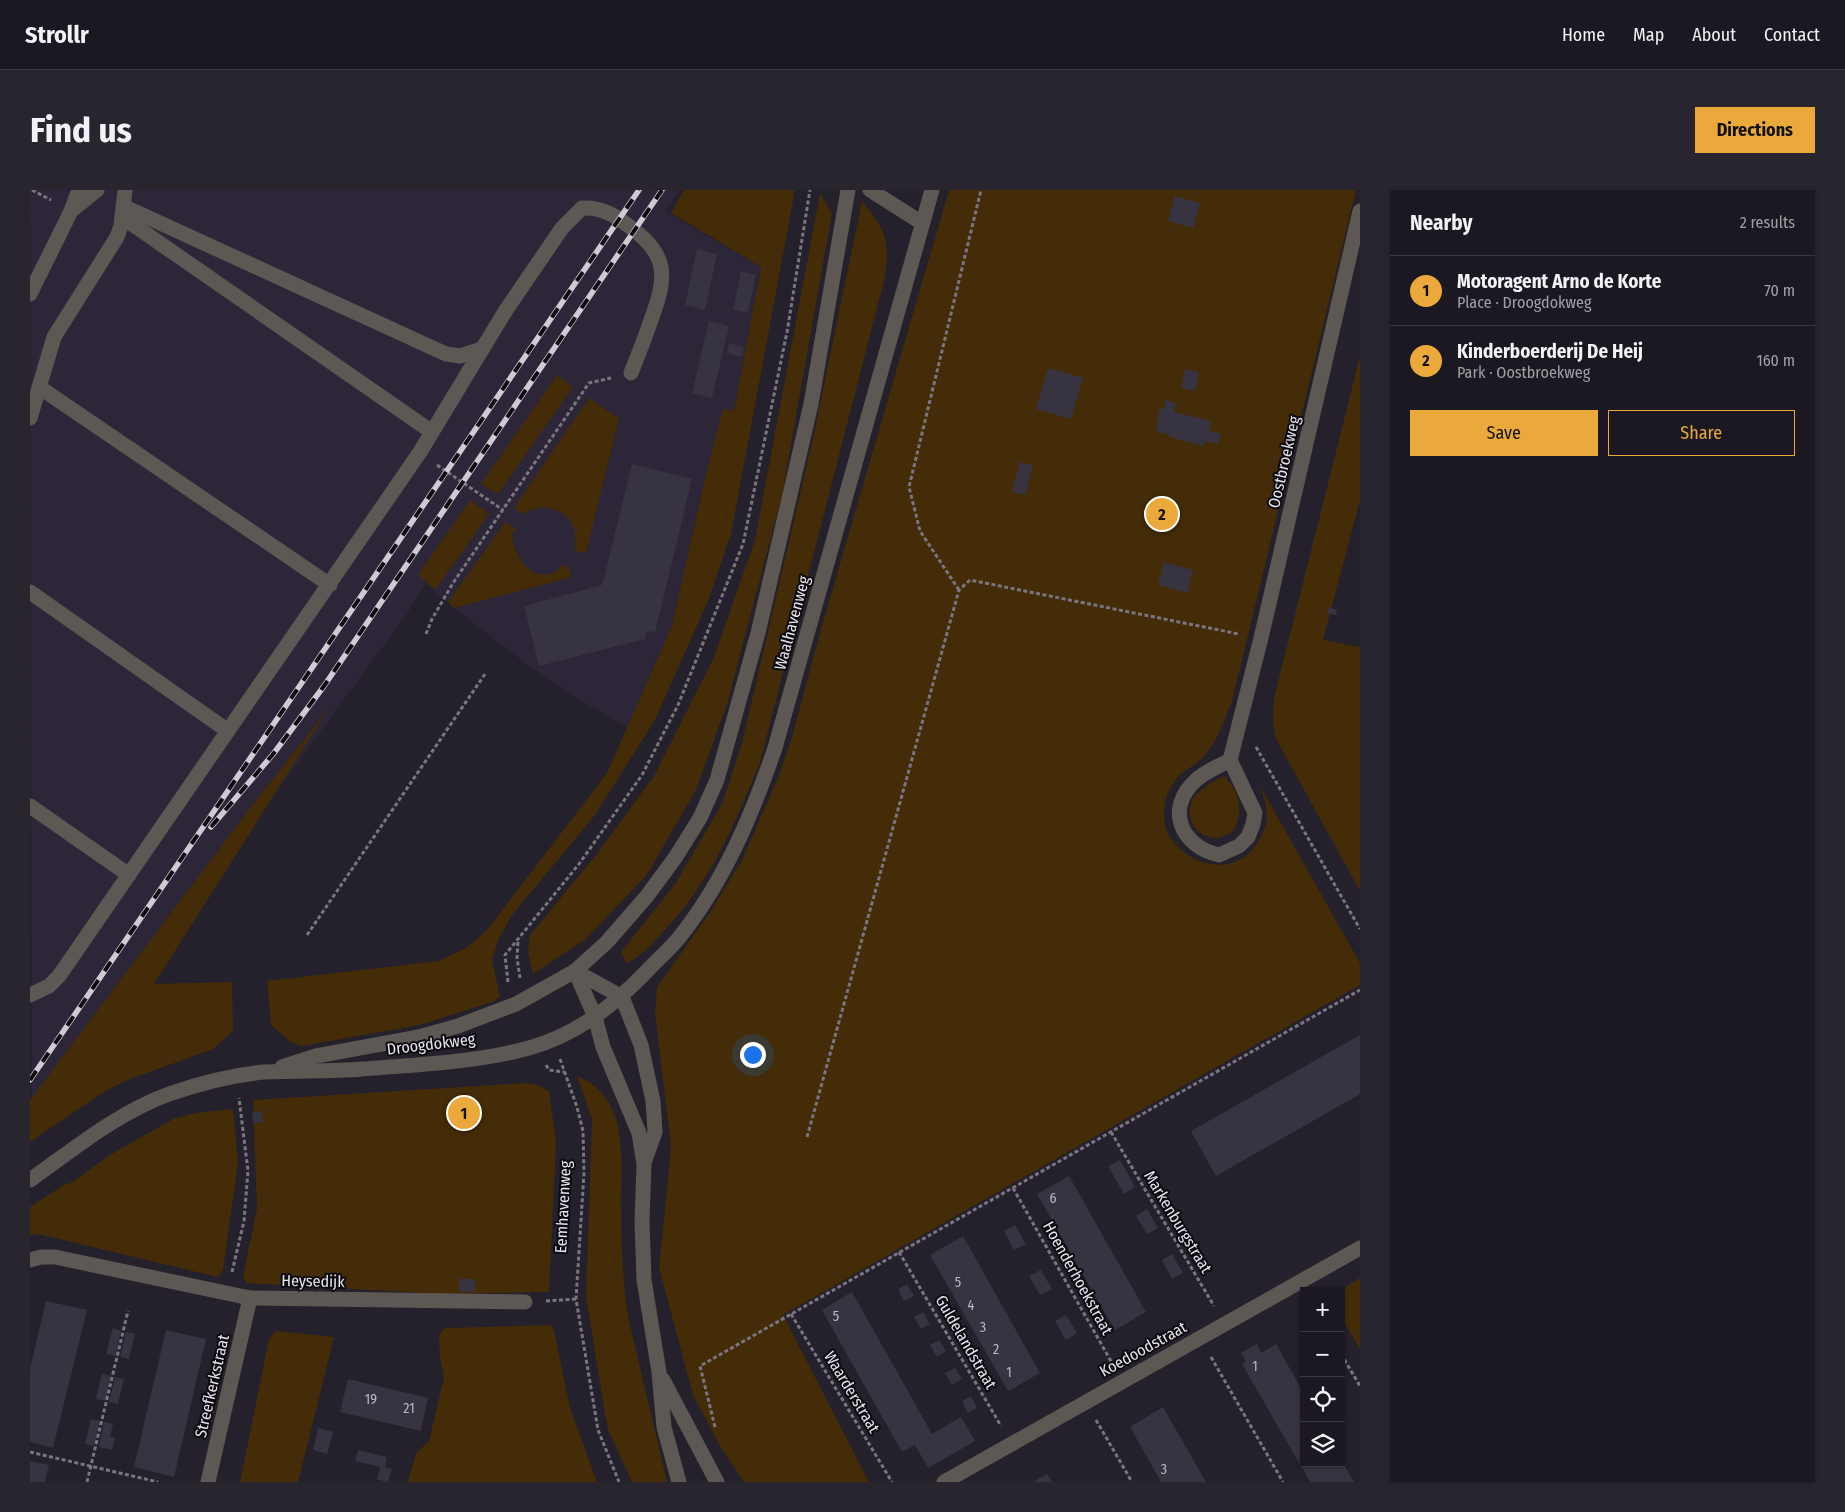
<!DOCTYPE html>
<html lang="en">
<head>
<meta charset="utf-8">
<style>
  :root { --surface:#1b1821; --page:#28252e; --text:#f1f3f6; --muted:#a0a0a5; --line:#39373f; --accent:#eca93b }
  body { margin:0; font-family:"Fira Sans Condensed",sans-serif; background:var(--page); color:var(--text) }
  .controls { position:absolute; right:15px; bottom:15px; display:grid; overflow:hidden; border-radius:0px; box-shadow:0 1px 4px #0004 }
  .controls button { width:45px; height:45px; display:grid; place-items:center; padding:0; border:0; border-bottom:1px solid var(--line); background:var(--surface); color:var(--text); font:25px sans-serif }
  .you { position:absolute; left:722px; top:864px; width:18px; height:18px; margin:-12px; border:4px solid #fff; border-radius:50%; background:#1a73e8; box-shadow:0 0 0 8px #1a73e833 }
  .badge { display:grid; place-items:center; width:32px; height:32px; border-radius:50%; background:var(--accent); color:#111; font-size:16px; font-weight:700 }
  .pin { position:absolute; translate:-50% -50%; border:2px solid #fff; box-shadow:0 1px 5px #0006 }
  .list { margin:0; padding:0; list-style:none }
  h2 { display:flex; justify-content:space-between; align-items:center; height:65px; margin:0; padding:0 20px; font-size:21px }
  h2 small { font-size:16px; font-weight:400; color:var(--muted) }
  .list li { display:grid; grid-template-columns:32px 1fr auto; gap:15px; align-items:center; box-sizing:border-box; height:70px; padding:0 20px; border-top:1px solid var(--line) }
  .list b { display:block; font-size:19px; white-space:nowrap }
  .list p { margin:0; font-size:16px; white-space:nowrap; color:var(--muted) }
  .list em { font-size:16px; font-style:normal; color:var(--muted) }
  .actions { display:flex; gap:10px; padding:15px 20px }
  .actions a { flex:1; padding:11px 0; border:1px solid var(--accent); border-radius:0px; text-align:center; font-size:18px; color:var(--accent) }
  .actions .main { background:var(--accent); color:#111 }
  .icon { flex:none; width:28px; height:28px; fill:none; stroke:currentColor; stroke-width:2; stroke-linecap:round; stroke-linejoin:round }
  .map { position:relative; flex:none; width:1330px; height:1292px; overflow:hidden; border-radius:0px }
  header { display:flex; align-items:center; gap:30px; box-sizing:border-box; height:70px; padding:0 25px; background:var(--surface); border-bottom:1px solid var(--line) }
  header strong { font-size:24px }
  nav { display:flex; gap:28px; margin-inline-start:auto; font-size:18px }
  .intro { display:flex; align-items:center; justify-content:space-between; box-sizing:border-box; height:120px; padding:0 30px }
  h1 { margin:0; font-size:35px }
  .button { padding:12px 22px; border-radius:0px; background:var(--accent); color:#111; font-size:18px; font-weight:700 }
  main { display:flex; gap:30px; padding:0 30px }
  aside { flex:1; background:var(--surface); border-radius:0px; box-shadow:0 1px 4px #0004 }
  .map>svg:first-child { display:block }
  .built { fill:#2c2638 }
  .green { fill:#432c07 }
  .building { fill:#383340 }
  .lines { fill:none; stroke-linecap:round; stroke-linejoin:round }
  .path { stroke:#7a7681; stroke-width:3; stroke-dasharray:4 2.5; stroke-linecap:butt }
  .minor { stroke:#5d5853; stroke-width:15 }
  .rail-casing { stroke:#cecbd4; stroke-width:5.5 }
  .rail { stroke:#0d0b10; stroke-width:4; stroke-dasharray:11; stroke-linecap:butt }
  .labels { text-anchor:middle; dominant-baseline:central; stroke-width:4; stroke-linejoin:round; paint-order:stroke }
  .number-label { font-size:14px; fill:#bbb8c2 }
  .street-label { font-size:16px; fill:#e7e4ed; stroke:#0d0b10 }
</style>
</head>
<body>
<header>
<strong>Strollr</strong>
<nav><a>Home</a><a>Map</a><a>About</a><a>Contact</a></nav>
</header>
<div class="intro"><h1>Find us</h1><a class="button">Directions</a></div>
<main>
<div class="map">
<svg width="1330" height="1292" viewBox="0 0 1330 1292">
  <rect width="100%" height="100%" fill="#24202c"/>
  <path class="built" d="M0 0H650L635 21 731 77 704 221 694 219 676 284 642 435 597 537 551 511 499 476 424 418 396 393 377 424 2 934Z"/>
  <g class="green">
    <path d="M654 0H765L701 344 678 411 625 530 565 625 482 725 469 748 462 770 470 807 462 812 390 835 272 856 262 853 241 835 237 791 409 771 436 758 457 740 577 583 642 435 676 284 693 219 704 221 731 77 641 23Z"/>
    <path d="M919 0H1326L1202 511C1194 530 1189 549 1175 565 1168 574 1156 579 1148 587 1134 602 1129 629 1140 647 1162 680 1211 687 1230 648 1234 641 1237 634 1237 626 1237 616 1233 606 1230 596L1330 773V795L753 1125 839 1292H714L690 1256 663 1205 629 1078 641 957 625 823 627 797 681 721 712 670 748 588 762 547 791 439Z"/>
    <path d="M790 3 802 23 752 305 697 514 666 600 616 686 556 749 503 784 498 762 500 745 567 664 624 586 684 467 725 350Z"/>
    <path d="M832 11C856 41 860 48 855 87L730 572C704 636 680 694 631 744 620 756 611 767 596 773L591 762 645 694 692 614 712 553 782 253Z"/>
    <path d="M1330 166V310L1293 450 1330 457V701L1246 549 1243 531 1244 508Z"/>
    <path d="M527 185 543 197 468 304 451 294Z"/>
    <path d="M559 208 589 229 556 363 545 361C545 352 547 342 542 334 534 317 507 313 494 324L484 318Z"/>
    <path d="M440 310 459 324 405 400 388 385Z"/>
    <path d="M475 332 486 339 482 343C483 363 498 392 523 383 528 381 532 376 536 374L542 387 424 418 418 412Z"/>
    <path d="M301 515 124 794 202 792 203 841 183 859 95 891 72 903 0 952V910L214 626Z"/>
    <path d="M1194 586C1210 601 1215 624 1202 642 1197 645 1190 649 1184 648 1167 647 1155 629 1161 613 1166 601 1183 591 1194 586Z"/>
    <path d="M547 886C602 908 590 973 591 1020 591 1056 593 1092 598 1127L637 1292H602L579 1242 575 1225 556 1106 562 929Z"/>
    <path d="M495 893 508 895 519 901 526 952 519 1102 413 1104 216 1093 213 1086 227 1019 223 910Z"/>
    <path d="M203 919 208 973 193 1080 188 1087 8 1044 0 1045V1017L35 994 41 993 80 965 143 929 166 923Z"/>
    <path d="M1330 1088V1159L1311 1127V1101H1308Z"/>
    <path d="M521 1135 524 1141 540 1218 567 1292H378L386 1263 399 1251 414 1187 410 1167 409 1145 415 1138Z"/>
    <path d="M246 1141 304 1147 268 1292H210L239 1149Z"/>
  </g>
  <g class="building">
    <path d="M1145 6 1170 13 1163 38 1138 31Z"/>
    <path d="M667 59 687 64 675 120 655 115Z"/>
    <path d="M711 81 726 85 718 123 703 120Z"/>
    <path d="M679 131 699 136 682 208 662 203Z"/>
    <path d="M699 153 714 157 712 167 697 163Z"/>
    <path d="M1018 178 1053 188 1041 229 1006 219Z"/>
    <path d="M1155 179 1169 182 1165 201 1151 198Z"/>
    <path d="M1135 210 1146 213 1144 222 1181 231 1179 241 1191 244 1188 254 1175 251 1174 256 1139 247V245L1126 241 1130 218 1134 219Z"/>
    <path d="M990 272 1003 275 995 305 982 302Z"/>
    <path d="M602 274 662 289 625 442 617 441 615 449 509 476 494 416 572 395Z"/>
    <path d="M1134 372 1163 380 1157 403 1128 395Z"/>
    <path d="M1298 417 1307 420 1306 425 1297 423Z"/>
    <path d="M1330 845V904L1186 986 1161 941Z"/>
    <path d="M232 921 233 932 223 933 222 922Z"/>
    <path d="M1090 970 1105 997 1094 1004 1078 976Z"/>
    <path d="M1039 986 1116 1122 1085 1140 1007 1004Z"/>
    <path d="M1117 1019 1128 1038 1117 1044 1106 1026Z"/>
    <path d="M985 1035 996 1054 984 1060 974 1041Z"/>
    <path d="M933 1046 1010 1183 978 1201 900 1065Z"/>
    <path d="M1142 1064 1153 1083 1142 1089 1132 1070Z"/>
    <path d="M1011 1080 1022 1099 1010 1105 999 1086Z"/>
    <path d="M429 1089H445V1102L429 1101Z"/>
    <path d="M877 1094 884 1106 874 1111 868 1099Z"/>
    <path d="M822 1102 902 1244 931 1227 945 1251 898 1278 885 1255 872 1262 792 1120Z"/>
    <path d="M16 1111 57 1120 23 1258 0 1252V1179Z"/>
    <path d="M893 1122 900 1134 891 1139 884 1127Z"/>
    <path d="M1036 1125 1047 1143 1036 1150 1025 1131Z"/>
    <path d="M83 1138 91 1141 85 1166 76 1164Z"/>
    <path d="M136 1140 176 1149 144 1287 104 1277Z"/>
    <path d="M96 1142 105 1144 99 1169 90 1167Z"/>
    <path d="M909 1150 916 1161 907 1167 900 1155Z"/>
    <path d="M1227 1154 1231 1163 1246 1154 1274 1204V1273H1311V1270L1324 1292H1280L1212 1174 1216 1171 1211 1163Z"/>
    <path d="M925 1178 932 1189 922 1195 915 1183Z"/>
    <path d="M72 1184 81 1186 75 1211 66 1209Z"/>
    <path d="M85 1187 94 1189 88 1214 79 1212Z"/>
    <path d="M318 1189 398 1208 391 1241 310 1222Z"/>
    <path d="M941 1206 947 1218 938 1223 932 1211Z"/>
    <path d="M1133 1217 1145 1238 1176 1292H1131L1100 1237Z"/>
    <path d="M61 1229 70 1231 64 1256 55 1254Z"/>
    <path d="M74 1232 83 1234 80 1247 85 1248 82 1260 69 1257Z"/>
    <path d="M288 1238 303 1242 297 1264 283 1260Z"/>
    <path d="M328 1260 357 1267 355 1277 362 1279 358 1292 347 1290 350 1277 325 1271Z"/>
    <path d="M0 1271 19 1275 15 1292H0Z"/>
    <path d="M1017 1284 1022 1292H1003Z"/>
  </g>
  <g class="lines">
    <g class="path">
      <path d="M2 0 21 10"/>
      <path d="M407 275 473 320"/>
      <path d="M929 400 890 341 879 297 951 0"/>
      <path d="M396 444 402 429 423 393 559 193 581 188"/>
      <path d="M1226 557 1330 739"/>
      <path d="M277 745 455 484"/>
      <path d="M488 752 487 768 490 788"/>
      <path d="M478 792 475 765 549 674 612 585 648 515 713 354 757 142 780 0"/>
      <path d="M530 869 547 917 553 941 554 983 546 1109 568 1240 589 1292"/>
      <path d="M516 875 519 880 534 882"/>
      <path d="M1081 942 1184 1116"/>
      <path d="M777 947 929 400 940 390 1209 444"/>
      <path d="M983 998 1082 1173"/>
      <path d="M869 1062 971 1236"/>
      <path d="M202 1082 214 1031 218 981 209 908"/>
      <path d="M516 1111 546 1109"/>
      <path d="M761 1124 862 1292"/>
      <path d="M1311 1164 1330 1196"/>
      <path d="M1181 1167 1253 1292"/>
      <path d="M1066 1230 1102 1292"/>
      <path d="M685 1237 670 1176 1330 800"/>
      <path d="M0 1262 128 1292"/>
      <path d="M57 1292 98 1121"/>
    </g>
    <g class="minor">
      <path d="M840 0 892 33"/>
      <path d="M93 16 416 164 430 166 452 159"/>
      <path d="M41 21 67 0"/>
      <path d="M92 27 402 242"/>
      <path d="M0 104 41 21 49 0"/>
      <path d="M9 197 300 395"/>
      <path d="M0 228 24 147 87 47 91 36 95 0"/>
      <path d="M0 402 198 541"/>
      <path d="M1200 570C1189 576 1176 581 1166 590 1135 618 1150 656 1189 665L1209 656 1218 647 1223 634 1225 623 1200 570 1231 448 1330 21"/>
      <path d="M0 616 99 685"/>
      <path d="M545 781 565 827 573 857 609 943 614 974 612 1031 614 1090 629 1182 634 1237 649 1292"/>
      <path d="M545 781 592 807 611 855 623 911 625 942 615 970"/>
      <path d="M0 805 19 796 29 786 390 262 476 120 532 38 552 18C571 17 585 25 600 37 639 65 637 87 621 130 615 148 608 165 601 183"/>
      <path d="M252 877 286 866 389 847 428 836 486 814 545 781 577 752 617 706 645 668 670 628 687 590 728 443 781 214 818 0"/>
      <path d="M0 990C44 959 87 923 139 904 168 894 203 885 234 882 267 880 300 882 332 879 386 875 448 872 499 858 546 845 583 816 616 782 626 771 638 761 648 749 694 692 722 625 745 558L902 0"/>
      <path d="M0 1070 11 1067H25L220 1108 495 1112"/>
      <path d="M633 1190 687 1292"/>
      <path d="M178 1292 220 1108"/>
      <path d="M914 1292 1330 1058"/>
    </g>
    <g class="rail-casing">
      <g id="rail">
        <path d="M181 637 244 563 294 496 632 0"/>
        <path d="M0 890 609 0"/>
      </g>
    </g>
    <use href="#rail" class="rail"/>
  </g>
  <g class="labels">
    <g class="number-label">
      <text x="1023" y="1008">6</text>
      <text x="928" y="1092">5</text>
      <text x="941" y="1115">4</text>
      <text x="806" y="1126">5</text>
      <text x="953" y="1137">3</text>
      <text x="966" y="1159">2</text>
      <text x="1225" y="1176">1</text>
      <text x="979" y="1182">1</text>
      <text x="341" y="1209">19</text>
      <text x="379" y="1218">21</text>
      <text x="1134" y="1279">3</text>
    </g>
    <g class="street-label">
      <text transform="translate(1254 272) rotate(-77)">Oostbroekweg</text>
      <text transform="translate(762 433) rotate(-75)">Waalhavenweg</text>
      <text transform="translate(401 854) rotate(-7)">Droogdokweg</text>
      <text transform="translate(533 1017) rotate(-87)">Eemhavenweg</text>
      <text transform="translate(1148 1032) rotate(59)">Markenburgstraat</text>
      <text transform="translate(1048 1088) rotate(61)">Hoenderhoekstraat</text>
      <text transform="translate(283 1091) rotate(1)">Heysedijk</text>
      <text transform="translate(936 1152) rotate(60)">Guldelandstraat</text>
      <text transform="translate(1113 1159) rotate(-29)">Koedoodstraat</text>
      <text transform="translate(182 1196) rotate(-77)">Streefkerkstraat</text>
      <text transform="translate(822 1202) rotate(59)">Waarderstraat</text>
    </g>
  </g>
</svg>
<div class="controls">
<button>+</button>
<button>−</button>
<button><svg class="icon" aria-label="locate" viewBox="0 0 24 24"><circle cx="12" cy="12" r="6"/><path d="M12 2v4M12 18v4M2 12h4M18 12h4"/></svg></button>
<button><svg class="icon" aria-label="layers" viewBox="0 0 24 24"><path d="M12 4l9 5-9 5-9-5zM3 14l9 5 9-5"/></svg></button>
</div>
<div class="you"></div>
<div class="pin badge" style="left:434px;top:923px">1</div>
<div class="pin badge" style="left:1132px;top:324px">2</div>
</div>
<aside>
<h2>Nearby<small>2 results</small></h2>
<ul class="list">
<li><span class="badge">1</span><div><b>Motoragent Arno de Korte</b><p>Place · Droogdokweg</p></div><em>70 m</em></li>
<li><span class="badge">2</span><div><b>Kinderboerderij De Heij</b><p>Park · Oostbroekweg</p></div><em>160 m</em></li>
</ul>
<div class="actions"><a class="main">Save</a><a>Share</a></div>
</aside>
</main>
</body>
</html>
